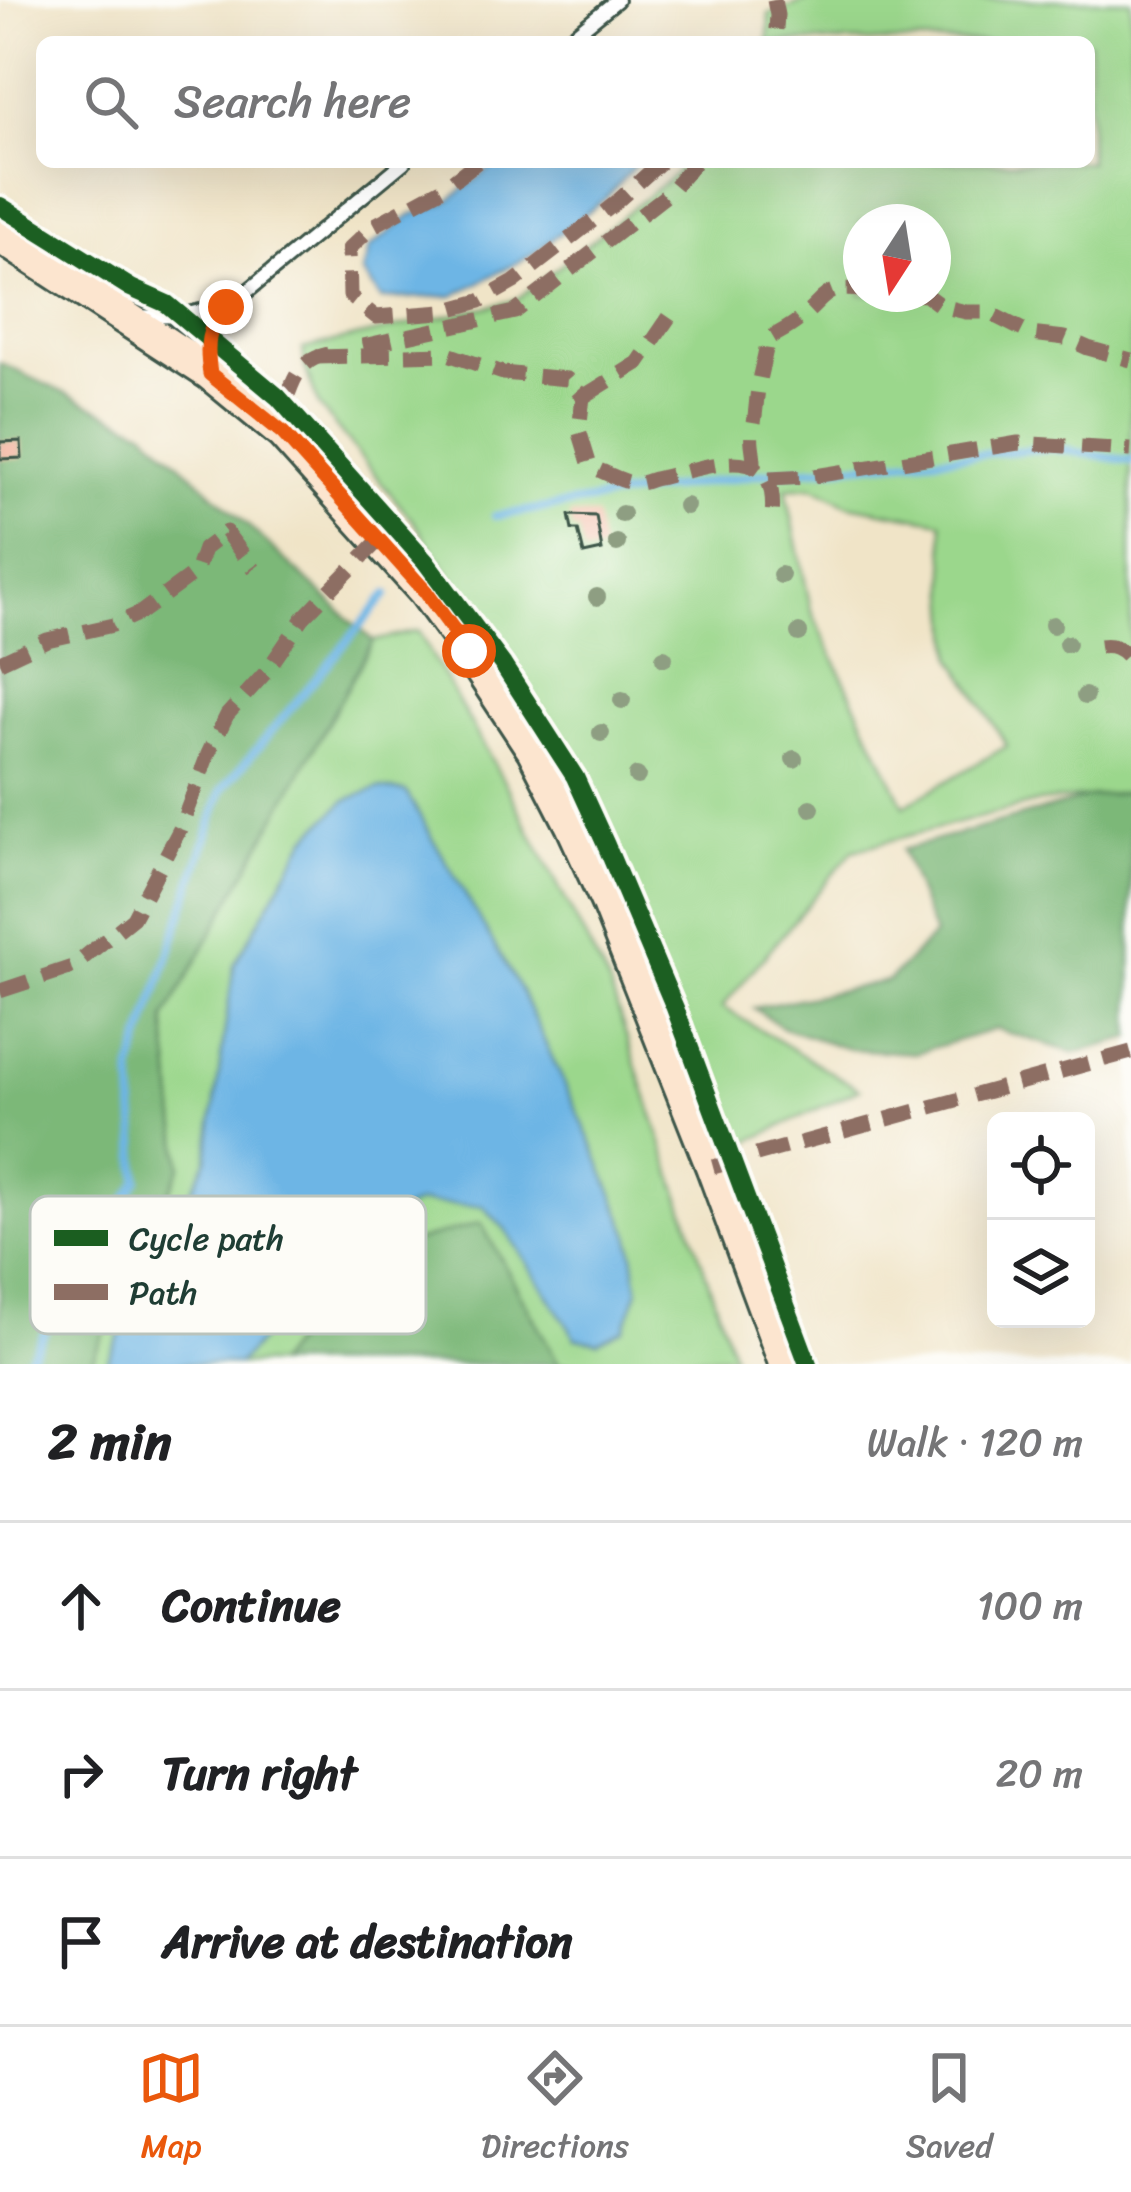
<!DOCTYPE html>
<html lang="en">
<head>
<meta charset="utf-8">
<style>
  :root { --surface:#fff; --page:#f6f6f6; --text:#202124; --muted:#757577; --line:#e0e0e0; --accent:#ea580c }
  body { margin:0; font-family:Sriracha,sans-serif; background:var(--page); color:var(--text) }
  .controls { position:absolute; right:36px; bottom:36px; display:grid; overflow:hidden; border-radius:18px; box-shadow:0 12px 48px #0002 }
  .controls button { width:108px; height:108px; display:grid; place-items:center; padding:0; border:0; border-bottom:3px solid var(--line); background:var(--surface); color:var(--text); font:60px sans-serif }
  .compass { position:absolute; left:843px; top:204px; width:108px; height:108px; border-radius:50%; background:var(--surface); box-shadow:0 12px 48px #0002; rotate:192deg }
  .stop { position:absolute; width:36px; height:36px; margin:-27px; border:9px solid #ea580c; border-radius:50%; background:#fff }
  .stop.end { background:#ea580c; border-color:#fff; box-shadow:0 3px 12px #0008 }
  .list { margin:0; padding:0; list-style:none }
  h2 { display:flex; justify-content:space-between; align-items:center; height:156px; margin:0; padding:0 48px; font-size:51px }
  h2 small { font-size:39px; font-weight:400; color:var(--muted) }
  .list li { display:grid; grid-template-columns:78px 1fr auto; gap:36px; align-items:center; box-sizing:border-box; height:168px; padding:0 48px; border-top:3px solid var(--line) }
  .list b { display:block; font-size:45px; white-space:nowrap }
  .list em { font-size:39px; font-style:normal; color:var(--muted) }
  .icon { flex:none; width:66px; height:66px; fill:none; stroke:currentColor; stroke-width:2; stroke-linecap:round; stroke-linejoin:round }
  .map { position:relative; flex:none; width:1131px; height:1364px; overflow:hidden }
  .search { position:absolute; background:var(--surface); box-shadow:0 12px 48px #0002; left:36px; right:36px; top:36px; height:132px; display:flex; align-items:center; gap:30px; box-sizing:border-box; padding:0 42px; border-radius:18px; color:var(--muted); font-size:45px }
  .sheet { height:660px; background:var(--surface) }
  nav { display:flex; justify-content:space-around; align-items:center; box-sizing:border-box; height:168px; border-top:3px solid var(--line); background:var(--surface); font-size:33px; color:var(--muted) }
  nav a { display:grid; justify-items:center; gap:6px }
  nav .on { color:var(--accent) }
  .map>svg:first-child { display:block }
  .green { fill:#9bd78c; stroke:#5d8a60; stroke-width:3; fill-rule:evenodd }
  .forest { fill:#7cb878; stroke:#4e7a56; stroke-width:3 }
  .water { fill:#6db5e5; stroke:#46798c; stroke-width:3 }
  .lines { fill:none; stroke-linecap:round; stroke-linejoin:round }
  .stream { stroke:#6db5e5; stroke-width:8 }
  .building { fill:#f2ab94 }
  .service-casing { stroke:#3e564a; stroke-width:18 }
  .secondary-casing { stroke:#3e564a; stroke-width:39 }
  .service { stroke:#fff; stroke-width:12 }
  .secondary { stroke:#fce5cf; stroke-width:33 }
  .quiet { stroke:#8d6e63; stroke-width:15; stroke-dasharray:30 15; stroke-linecap:butt }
  .cycleway-casing { stroke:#fdfcf7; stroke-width:26 }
  .cycleway { stroke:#1b5e20; stroke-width:18 }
  .tree { fill:#8e9e82 }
  .route { stroke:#ea580c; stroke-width:15 }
  .key { fill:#fdfcf7; stroke:#bac3bc; stroke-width:3 }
  .key-label { font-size:33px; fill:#1f3d34 }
</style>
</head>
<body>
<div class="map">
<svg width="1131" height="1364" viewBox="0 0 1131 1364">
  <rect width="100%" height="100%" fill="#fdfcf7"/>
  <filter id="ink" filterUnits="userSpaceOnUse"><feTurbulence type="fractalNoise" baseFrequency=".00833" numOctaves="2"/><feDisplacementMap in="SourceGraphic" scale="24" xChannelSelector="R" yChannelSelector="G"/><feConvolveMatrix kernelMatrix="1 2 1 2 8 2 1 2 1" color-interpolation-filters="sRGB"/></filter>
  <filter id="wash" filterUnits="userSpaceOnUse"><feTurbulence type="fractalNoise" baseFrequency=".004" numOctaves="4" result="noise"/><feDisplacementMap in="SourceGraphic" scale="48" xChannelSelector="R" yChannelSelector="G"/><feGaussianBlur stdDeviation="2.7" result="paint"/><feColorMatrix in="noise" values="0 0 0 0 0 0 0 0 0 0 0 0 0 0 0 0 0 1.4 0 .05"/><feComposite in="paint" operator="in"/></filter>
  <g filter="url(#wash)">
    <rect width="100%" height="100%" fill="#f0e4c7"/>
    <g class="green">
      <path d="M809 0H1131V792L1040 802 853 850 722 1007 859 1089 725 1153 648 948 523 682 416 525 319 406 305 367 303 349 517 300 674 175 684 162H1089V42H768L769 14ZM861 222H933V294H861ZM813 487 849 505 942 522 953 657 1007 746 904 806 811 610 786 489Z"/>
      <path d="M418 631 507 787 609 984 733 1355 615 1364H559L481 1223 359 1257 276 1364H90L181 1166 165 1018 373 641Z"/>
    </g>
    <g class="forest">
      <path d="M0 363 144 430 373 641 165 1018 181 1166 90 1364H0Z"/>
      <path d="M1131 792V1038L1075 1053 996 1029 915 1053 849 1049 783 1028 754 1008 888 981 934 935 902 850 1090 797Z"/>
      <path d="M481 1223 559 1364H276L359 1257Z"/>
    </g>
    <g class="water">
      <path d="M498 162H638L606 198 530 256 453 296 381 299 363 273 369 248 413 214 447 202Z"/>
      <path d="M379 788 406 792 521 991 592 1143 631 1238 638 1290 624 1329 597 1342 576 1338 505 1229 483 1206 418 1203 366 1226 238 1364H111L108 1359 207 1159 234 965 306 839 346 800Z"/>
    </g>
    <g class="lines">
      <g class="stream">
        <path d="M495 516 766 473 1050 448 1131 461"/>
        <path d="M25 1364 138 1180 132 1069 222 790 387 594"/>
      </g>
    </g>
    <g id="blocks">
      <g class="building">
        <path d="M21 441 22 458 0 459V442Z"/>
        <path d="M569 515 596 516 602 550 584 554 578 530H572Z"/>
      </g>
    </g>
  </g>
  <g filter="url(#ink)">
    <use href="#blocks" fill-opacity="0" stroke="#3e564a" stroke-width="3"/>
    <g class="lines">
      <g class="service-casing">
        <g id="service">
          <path d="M565 42 617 0"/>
          <path d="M139 316C169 318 195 315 224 303"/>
          <path d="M208 364 206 349 215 318 404 162"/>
        </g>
      </g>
      <g class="secondary-casing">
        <path id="secondary" d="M0 236 210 373 283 433 425 591 469 651 534 750 573 826 607 900 713 1167 786 1364"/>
      </g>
      <use href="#service" class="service"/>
      <use href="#secondary" class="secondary"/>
      <g class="quiet">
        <path d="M774 0 777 15 775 42"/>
        <path d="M477 162 445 187 373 226 349 249 350 296 376 317 441 312 480 301 514 282 613 205 661 162"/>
        <path d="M911 294 926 295 941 306 966 312H987L1031 334 1065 338 1088 348 1131 360"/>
        <path d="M363 346 515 312 668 194 695 162"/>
        <path d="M316 357 448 354 503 373 567 379 583 397 579 430 590 466C603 471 621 482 635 483 641 484 647 481 654 479 703 469 780 434 772 517"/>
        <path d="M583 397 638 363 676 307"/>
        <path d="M285 403C294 377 300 360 328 354"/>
        <path d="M754 467C755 454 749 440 753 428 756 414 756 403 758 389 759 373 766 357 767 340 778 333 791 327 801 318 827 297 823 286 861 290"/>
        <path d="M769 479 809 477 1018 443 1131 450"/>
        <path d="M1100 646C1115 644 1122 649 1131 660"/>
        <path d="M0 662 47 640 113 625 140 613 196 572 204 549 226 532 254 569"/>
        <path d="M0 991 72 967 133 918 180 829 208 754 227 715 266 672 303 618 378 541"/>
        <path d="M713 1167 1131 1052"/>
      </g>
      <g class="cycleway-casing">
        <path id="cycleway" d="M0 206 131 288 167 304 278 397 425 561 503 665 575 777 606 845 675 1008 808 1364"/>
      </g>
      <use href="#cycleway" class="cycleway"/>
    </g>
    <g class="tree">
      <circle cx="686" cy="506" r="9"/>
      <circle cx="622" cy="514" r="9"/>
      <circle cx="617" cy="543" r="9"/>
      <circle cx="781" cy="575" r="9"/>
      <circle cx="597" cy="597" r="9"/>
      <circle cx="1053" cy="625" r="9"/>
      <circle cx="799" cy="633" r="9"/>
      <circle cx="1067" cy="644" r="9"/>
      <circle cx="664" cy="658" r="9"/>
      <circle cx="1085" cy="696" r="9"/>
      <circle cx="622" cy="700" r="9"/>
      <circle cx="601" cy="733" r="9"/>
      <circle cx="794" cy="759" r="9"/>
      <circle cx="637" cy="776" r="9"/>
      <circle cx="811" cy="808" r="9"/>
    </g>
  </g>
  <g class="lines" filter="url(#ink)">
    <path class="route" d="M226 307C206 327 206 347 210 374L283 433 425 591 469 651"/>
  </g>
  <rect x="30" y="1196" width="396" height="138" rx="18" class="key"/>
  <rect x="54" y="1230" width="54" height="16" fill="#1b5e20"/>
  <rect x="54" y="1284" width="54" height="16" fill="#8d6e63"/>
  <g class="key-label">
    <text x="129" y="1250">Cycle path</text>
    <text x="129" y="1304">Path</text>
  </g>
</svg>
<div class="controls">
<button><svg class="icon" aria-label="locate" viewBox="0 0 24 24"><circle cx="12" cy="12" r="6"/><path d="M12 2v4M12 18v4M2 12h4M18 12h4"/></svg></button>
<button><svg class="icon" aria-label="layers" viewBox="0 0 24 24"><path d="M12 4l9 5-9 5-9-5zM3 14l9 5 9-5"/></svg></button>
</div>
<svg class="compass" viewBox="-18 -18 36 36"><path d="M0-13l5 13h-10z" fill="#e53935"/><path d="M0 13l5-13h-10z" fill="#757577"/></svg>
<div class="stop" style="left:469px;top:651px"></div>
<div class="stop end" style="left:226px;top:307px"></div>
<div class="search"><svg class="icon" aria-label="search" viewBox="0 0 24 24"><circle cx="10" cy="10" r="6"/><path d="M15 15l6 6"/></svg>Search here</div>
</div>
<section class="sheet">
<h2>2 min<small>Walk · 120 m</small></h2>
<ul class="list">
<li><svg class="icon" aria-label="ahead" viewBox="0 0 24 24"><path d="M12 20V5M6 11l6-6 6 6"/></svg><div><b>Continue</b></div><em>100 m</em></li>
<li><svg class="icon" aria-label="right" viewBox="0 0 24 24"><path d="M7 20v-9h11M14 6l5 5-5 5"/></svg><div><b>Turn right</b></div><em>20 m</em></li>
<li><svg class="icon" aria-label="arrive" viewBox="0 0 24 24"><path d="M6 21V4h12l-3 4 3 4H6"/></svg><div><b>Arrive at destination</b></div></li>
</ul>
</section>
<nav>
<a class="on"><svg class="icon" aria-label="map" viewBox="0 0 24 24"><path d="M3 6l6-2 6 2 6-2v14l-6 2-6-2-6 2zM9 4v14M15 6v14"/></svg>Map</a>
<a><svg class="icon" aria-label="directions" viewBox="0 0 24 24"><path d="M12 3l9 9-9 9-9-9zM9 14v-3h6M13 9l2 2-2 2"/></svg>Directions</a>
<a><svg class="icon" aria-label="saved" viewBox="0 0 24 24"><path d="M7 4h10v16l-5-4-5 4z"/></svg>Saved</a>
</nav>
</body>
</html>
